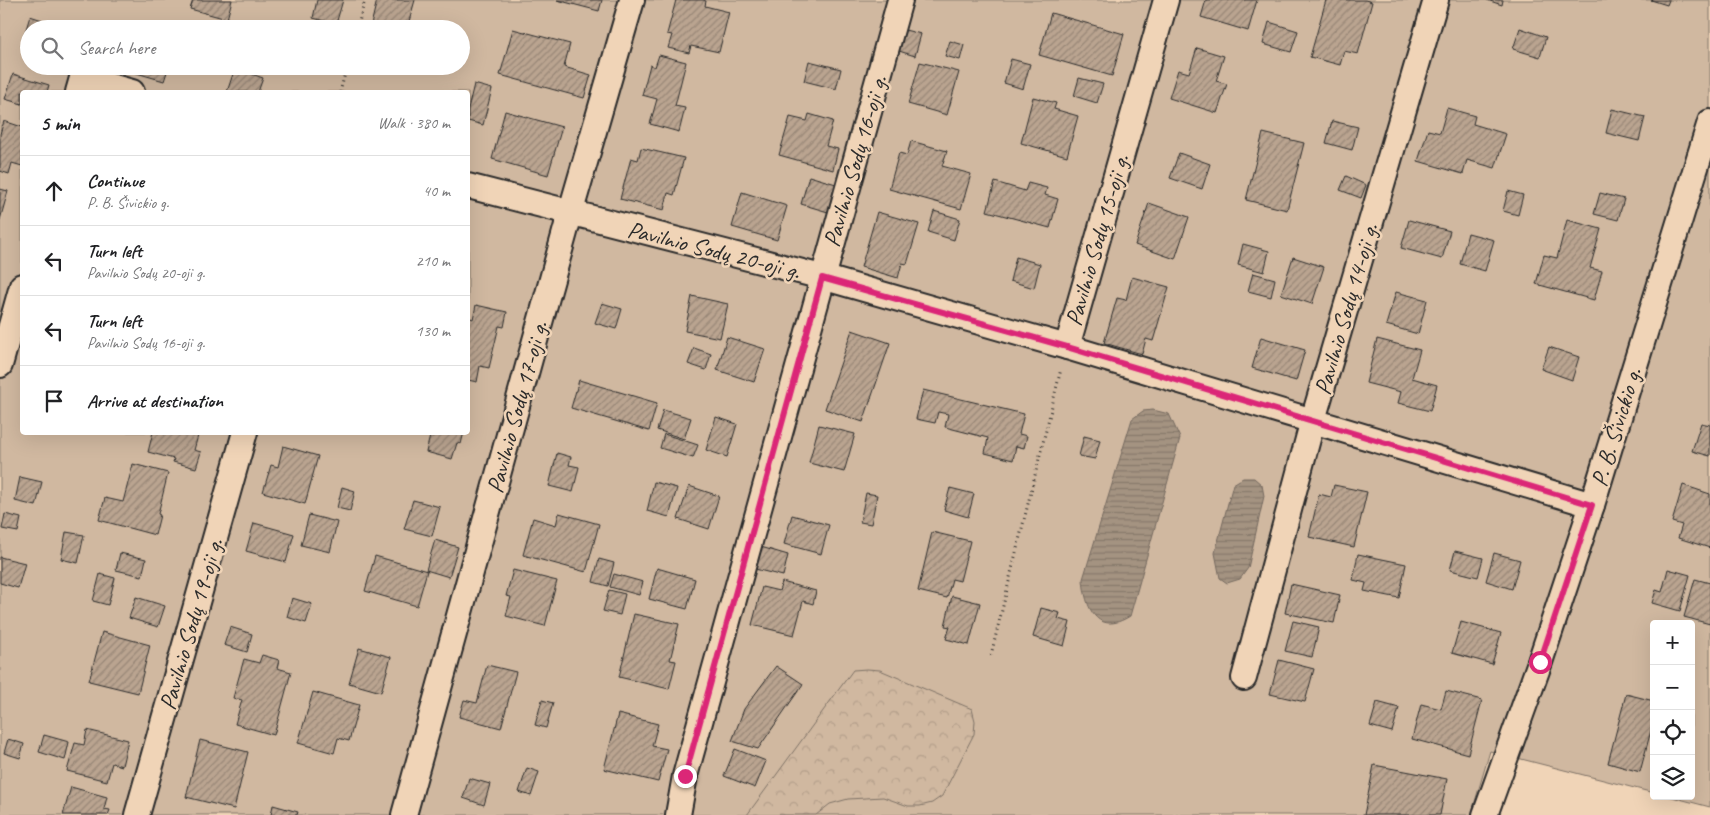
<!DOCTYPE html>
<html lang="en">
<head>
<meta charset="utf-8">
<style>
  :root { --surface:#fff; --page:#f6f6f6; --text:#202124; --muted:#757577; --line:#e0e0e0 }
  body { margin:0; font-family:Caveat,sans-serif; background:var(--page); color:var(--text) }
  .controls { position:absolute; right:15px; bottom:15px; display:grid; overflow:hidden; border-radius:5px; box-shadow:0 5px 20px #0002 }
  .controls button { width:45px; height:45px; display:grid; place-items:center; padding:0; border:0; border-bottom:1px solid var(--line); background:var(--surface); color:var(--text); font:25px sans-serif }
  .stop { position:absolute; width:15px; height:15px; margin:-11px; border:4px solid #db2777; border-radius:50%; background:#fff }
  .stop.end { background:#db2777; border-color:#fff; box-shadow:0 1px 5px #0008 }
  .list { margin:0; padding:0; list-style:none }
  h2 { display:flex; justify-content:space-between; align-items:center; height:65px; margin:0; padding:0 20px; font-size:21px }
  h2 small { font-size:16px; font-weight:400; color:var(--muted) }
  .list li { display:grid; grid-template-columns:32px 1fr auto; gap:15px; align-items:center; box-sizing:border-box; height:70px; padding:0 20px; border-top:1px solid var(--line) }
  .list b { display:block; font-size:19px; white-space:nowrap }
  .list p { margin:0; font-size:16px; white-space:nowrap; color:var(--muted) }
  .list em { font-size:16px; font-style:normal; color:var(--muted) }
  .icon { flex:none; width:28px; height:28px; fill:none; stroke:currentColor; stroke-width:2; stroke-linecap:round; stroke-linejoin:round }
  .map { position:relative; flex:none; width:1710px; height:815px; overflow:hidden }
  .search { position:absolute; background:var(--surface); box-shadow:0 5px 20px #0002; left:20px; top:20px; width:450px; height:55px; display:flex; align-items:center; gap:12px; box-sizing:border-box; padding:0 18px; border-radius:28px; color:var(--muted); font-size:19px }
  .panel { position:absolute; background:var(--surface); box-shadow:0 5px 20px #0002; left:20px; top:90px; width:450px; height:345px; border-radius:5px }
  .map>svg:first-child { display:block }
  .green { fill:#d0b8a0; stroke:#7e7266; fill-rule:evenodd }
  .forest { fill:url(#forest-crowns); stroke:#7e7266 }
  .water { fill:url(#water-rules); stroke:#74695f }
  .building { fill:url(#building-hatch); stroke:#2b2b2b }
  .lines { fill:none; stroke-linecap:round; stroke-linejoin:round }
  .street-casing { stroke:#2b2b2b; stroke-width:28 }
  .path { stroke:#2b2b2b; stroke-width:3; stroke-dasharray:1 4; stroke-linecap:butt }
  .street { stroke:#f0d4b7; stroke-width:24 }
  .route { stroke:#db2777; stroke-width:6 }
  .labels { text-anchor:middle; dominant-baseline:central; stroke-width:5; stroke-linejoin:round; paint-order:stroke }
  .street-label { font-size:24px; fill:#2b2b2b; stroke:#f0d4b7 }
</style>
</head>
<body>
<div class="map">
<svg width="1710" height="815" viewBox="0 0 1710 815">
  <defs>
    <pattern id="forest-crowns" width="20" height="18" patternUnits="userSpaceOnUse" patternTransform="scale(1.25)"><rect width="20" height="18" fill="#d0b8a0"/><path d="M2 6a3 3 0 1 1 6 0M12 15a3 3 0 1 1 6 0" fill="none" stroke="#b39e8a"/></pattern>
    <pattern id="water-rules" width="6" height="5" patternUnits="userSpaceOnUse" patternTransform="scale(1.25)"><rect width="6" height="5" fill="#a49381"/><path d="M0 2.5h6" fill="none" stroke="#86786a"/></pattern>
    <pattern id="building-hatch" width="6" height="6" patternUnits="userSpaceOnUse" patternTransform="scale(1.25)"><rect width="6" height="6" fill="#baa490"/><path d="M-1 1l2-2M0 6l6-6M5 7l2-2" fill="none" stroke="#978676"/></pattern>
  </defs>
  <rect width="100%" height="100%" fill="#f0d4b7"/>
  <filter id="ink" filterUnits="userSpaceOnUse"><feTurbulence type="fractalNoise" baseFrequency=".02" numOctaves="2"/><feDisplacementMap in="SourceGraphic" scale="10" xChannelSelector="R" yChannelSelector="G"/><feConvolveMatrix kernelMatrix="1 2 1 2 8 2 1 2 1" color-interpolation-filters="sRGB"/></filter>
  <g filter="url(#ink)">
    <path class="green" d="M0 0H1710V807L1668 796H1691V624H1654V793L1490 751 1471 815H0ZM29 29H461V66H29ZM22 92H468V432H22Z"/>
    <path class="forest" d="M867 669 880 670 972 709 975 721 974 734 942 796 932 803 920 806H908L883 797 848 799 830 804 816 815H747L853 670Z"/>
    <g class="water">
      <path d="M1153 410 1169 414 1180 438 1130 616C1097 637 1085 607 1083 579L1132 419 1143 411Z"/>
      <path d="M1243 478H1254L1262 485 1264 496 1248 568 1240 579 1227 583 1220 578 1215 553 1233 484Z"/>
    </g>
    <g class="building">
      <path d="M193 0H232L227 19 190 9Z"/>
      <path d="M317 0H343L336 24 313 18Z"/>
      <path d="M377 0H415L408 25 401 23 399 29H370Z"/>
      <path d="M557 0H602L599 11Z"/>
      <path d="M676 0H703L706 1 705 6 729 12 719 52 691 46 689 53 668 48 672 35 667 34Z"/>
      <path d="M1206 0H1257L1248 31 1201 17Z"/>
      <path d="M1326 0H1365L1372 2 1358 54 1344 51 1340 65 1310 57Z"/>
      <path d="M1487 0H1503L1502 5Z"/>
      <path d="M1651 0H1669L1667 5Z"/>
      <path d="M1051 13 1124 34 1112 76 1039 55Z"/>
      <path d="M30 16 64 27 63 29H29V48L21 46Z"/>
      <path d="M1269 22 1298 31 1291 52 1263 44Z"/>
      <path d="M1520 28 1546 37 1540 57 1513 49Z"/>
      <path d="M513 29 570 44 564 67 591 75 584 98 500 75Z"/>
      <path d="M905 30 921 34 915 56 899 51Z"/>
      <path d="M950 41 964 45 960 60 945 56Z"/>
      <path d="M1197 48 1224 56 1216 81 1227 84 1217 113 1169 98 1178 70 1189 73Z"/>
      <path d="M659 55 686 62 675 106 685 108 679 132 650 124 657 99 642 95 650 65 655 67Z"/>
      <path d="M1011 59 1030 64 1023 89 1004 83Z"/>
      <path d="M809 61 841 69 836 89 804 81Z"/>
      <path d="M920 62 959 72 947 115 908 104Z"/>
      <path d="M135 66H169L164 81 133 72Z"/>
      <path d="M235 68 263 78 258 92H227Z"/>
      <path d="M13 74 49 85 47 92H22V104L5 99Z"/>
      <path d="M1079 78 1103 84 1097 103 1074 96Z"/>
      <path d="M474 84 492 89 483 125 468 121V109Z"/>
      <path d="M1033 97 1056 103 1054 109 1078 116 1067 156 1021 143Z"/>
      <path d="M1447 108 1475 116 1473 124 1506 134 1495 168 1467 160 1463 174 1418 161 1428 130 1440 133Z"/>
      <path d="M1612 109 1645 117 1639 141 1606 133Z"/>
      <path d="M505 111 562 127 548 175 492 159Z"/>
      <path d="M809 114 833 121 826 146 838 149 833 170 779 155 790 117 807 121Z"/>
      <path d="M4 121 22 127V166L12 163 9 174 0 171V134Z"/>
      <path d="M1332 121 1358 127 1352 150 1326 143Z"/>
      <path d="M1263 133 1304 143 1287 210 1246 200Z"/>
      <path d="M911 141 947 151 942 166 971 174 961 209 889 189 899 153 907 155Z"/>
      <path d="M641 148 684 158 674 195 668 193 664 210 620 199 631 158 638 160Z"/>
      <path d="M1179 153 1210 164 1202 189 1170 178Z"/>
      <path d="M809 176 836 184 828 212 801 204Z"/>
      <path d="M1346 176 1366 185 1361 198 1340 190Z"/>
      <path d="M995 182 1025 191 1028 183 1047 188 1045 195 1058 199 1050 228 987 211Z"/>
      <path d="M0 189 8 191 0 220Z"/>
      <path d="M1508 191 1523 195 1518 215 1503 211Z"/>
      <path d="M742 192 787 206 777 240 732 227Z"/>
      <path d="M1600 193 1624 199 1618 220 1594 214Z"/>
      <path d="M1149 203 1189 217 1175 259 1135 245Z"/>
      <path d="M934 211 960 219 954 240 928 232Z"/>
      <path d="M877 212 919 224 907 264 902 263 898 278 861 267Z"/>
      <path d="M1409 220 1450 231 1442 259 1401 248Z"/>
      <path d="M1567 220 1601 229 1590 268 1602 271 1594 300 1536 284 1544 255 1557 258Z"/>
      <path d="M1468 233 1494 240 1485 271 1460 264Z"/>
      <path d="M1243 244 1269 251 1264 272 1238 265Z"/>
      <path d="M1016 257 1040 264 1034 288 1010 281Z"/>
      <path d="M1293 257 1324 267 1312 304 1281 294Z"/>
      <path d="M1253 273 1275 279 1271 297 1248 291Z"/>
      <path d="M1132 277 1169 287 1153 341 1146 339 1142 354 1104 343 1117 298 1126 300Z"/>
      <path d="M1396 292 1427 300 1418 334 1386 325Z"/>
      <path d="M692 296 728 304 720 338 685 331Z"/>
      <path d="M602 303 622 309 616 329 595 323Z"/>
      <path d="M476 305 507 312 504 327 499 326 489 368 480 366 477 382 468 380V317L473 319Z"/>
      <path d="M852 330 890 343 863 422 825 409Z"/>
      <path d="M727 337 765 349 754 382 717 370Z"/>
      <path d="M1261 337 1305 350 1296 381 1252 368Z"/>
      <path d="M1377 339 1420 350 1412 378 1437 385 1430 411 1398 403 1401 392 1366 383Z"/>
      <path d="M1549 347 1579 357 1572 380 1541 369Z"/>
      <path d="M694 348 711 354 706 370 688 364Z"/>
      <path d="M579 380 657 403 649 431 571 408Z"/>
      <path d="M923 390 1024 414 1019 434 1027 436 1024 448 1016 446 1013 460 985 453 988 438 945 427 948 414 938 412 935 423 916 419Z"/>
      <path d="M663 410 691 418 684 439 657 430Z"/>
      <path d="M716 417 737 424 727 457 706 450Z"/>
      <path d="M1701 423 1710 425V456L1692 451Z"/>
      <path d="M819 425 855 434 844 472 809 463Z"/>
      <path d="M153 432H199L194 450 201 452 196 468 173 462 174 459 148 452Z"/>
      <path d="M431 432H464L461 444 457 443 452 459 426 452Z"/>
      <path d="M664 434 698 445 693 458 660 448Z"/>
      <path d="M1084 436 1100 440 1095 459 1079 456Z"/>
      <path d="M283 446 318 456 305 504 263 492 271 465 278 467Z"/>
      <path d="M557 453 571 457 569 465 579 467 573 492 549 486Z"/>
      <path d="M133 464 168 473 158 514 160 515 155 535 99 520 105 498 123 502Z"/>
      <path d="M20 477 42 482 36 506 15 501Z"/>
      <path d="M654 482 677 488 669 517 647 511Z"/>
      <path d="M1334 485 1367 492 1354 547 1309 537 1319 494 1331 497Z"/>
      <path d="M1683 485 1710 494V548L1678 538 1682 525 1672 522Z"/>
      <path d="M689 486 719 496 709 529 678 519Z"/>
      <path d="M342 487 355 491 350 511 337 508Z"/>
      <path d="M950 488 974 494 968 517 944 510Z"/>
      <path d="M866 493 877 495 871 524 860 522Z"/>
      <path d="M413 500 440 507 432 536 404 529Z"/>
      <path d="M559 513 599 524 586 572 523 555 533 518 556 525Z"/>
      <path d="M5 514 21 518 18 532 2 529Z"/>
      <path d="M309 515 337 522 330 552 301 545Z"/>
      <path d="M792 515 829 525 821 554 784 544Z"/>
      <path d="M254 523 294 534 286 562 246 551Z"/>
      <path d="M66 532 84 535 78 563 61 559Z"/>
      <path d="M932 532 970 541 960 581 952 579 947 598 918 591Z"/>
      <path d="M435 540 458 547 449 577 426 570Z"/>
      <path d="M761 547 788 555 783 576 755 569Z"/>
      <path d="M1455 551 1483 558 1478 577 1450 570Z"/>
      <path d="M120 553 146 559 142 576 116 570Z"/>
      <path d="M1494 553 1520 560 1512 589 1486 581Z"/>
      <path d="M1358 554 1406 564 1399 598 1364 591 1366 583 1353 580Z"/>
      <path d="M375 556 427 571 417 606 365 591Z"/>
      <path d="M0 557 25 563 18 588 0 583Z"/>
      <path d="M599 559 614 563 608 586 593 582Z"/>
      <path d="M657 568 695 579 687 609 649 599Z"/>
      <path d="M1668 569 1690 575 1680 611 1652 603 1656 590 1662 592Z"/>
      <path d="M513 570 557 581 545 626 506 616 511 597 506 596Z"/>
      <path d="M100 574 115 578 108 605 93 601Z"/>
      <path d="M614 574 643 582 639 595 610 587Z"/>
      <path d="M1695 579 1710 583V624L1684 617Z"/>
      <path d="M782 582 816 591 813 604 803 601 794 635 752 625 762 587 779 591Z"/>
      <path d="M1291 584 1340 595 1334 623 1285 613Z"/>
      <path d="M609 590 625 594 620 615 603 611Z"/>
      <path d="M952 596 980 603 969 645 946 639 950 627 945 626Z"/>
      <path d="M136 597 165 606 158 627 129 618Z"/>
      <path d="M292 598 312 604 306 623 287 617Z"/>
      <path d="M1041 608 1060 613 1058 619 1070 622 1064 646 1033 637Z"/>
      <path d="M634 614 679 624 670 660 676 661 669 689 619 677Z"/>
      <path d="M1293 621 1319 627 1312 657 1285 651Z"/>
      <path d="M1461 622 1501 633 1492 664 1452 653Z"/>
      <path d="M230 627 252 634 247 652 224 645Z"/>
      <path d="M102 632 150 645 138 693 89 681Z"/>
      <path d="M359 648 391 657 381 692 349 683Z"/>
      <path d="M262 655 279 660 277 668 291 672 274 735 235 724 242 700 233 698 244 659 259 663Z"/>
      <path d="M1279 660 1314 669 1305 702 1270 694Z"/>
      <path d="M487 665 516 672 501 728 459 717 464 700 477 703Z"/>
      <path d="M776 666 803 684 758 749 732 741 744 709Z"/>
      <path d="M1446 691 1482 700 1468 754 1412 739 1421 704 1441 709Z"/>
      <path d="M313 692 359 705 349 741 338 738 334 753 298 743Z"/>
      <path d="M1626 694 1654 701V719L1640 772 1608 763Z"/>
      <path d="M542 700 553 703 546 728 535 725Z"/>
      <path d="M1377 702 1399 708 1392 732 1370 726Z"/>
      <path d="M618 714 658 724 652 746 667 749 658 782 604 769Z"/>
      <path d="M87 730 128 740 122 766 112 763 107 781 67 771 75 743 84 745Z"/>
      <path d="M44 735 69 742 65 760 39 752Z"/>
      <path d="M8 739 24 744 20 758 4 753Z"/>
      <path d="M200 740 248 752 234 809 186 797Z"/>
      <path d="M735 749 766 761 755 788 724 776Z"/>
      <path d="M1374 765 1447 779 1440 815H1364Z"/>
      <path d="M527 768 539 772 531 796 519 792Z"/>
      <path d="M469 778 490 784 484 805 463 798Z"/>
      <path d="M71 787 107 797 104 809 110 810 108 815H63Z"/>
      <path d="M273 805 298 812 297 815H271Z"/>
    </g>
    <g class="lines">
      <g class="street-casing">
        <g id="street">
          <path d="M78 92 82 78 132 92"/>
          <path d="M468 186 822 277 1067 347 1592 505"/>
          <path d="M1067 347 1166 0"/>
          <path d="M0 365 22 286"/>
          <path d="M1244 678 1313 420 1436 0"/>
          <path d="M137 815 245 432"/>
          <path d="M404 815 570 214 632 0"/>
          <path d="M678 815 685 776 900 0"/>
          <path d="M1485 815 1540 662 1592 505 1710 122"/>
        </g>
      </g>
      <g class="path">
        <path d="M357 29 365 0"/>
        <path d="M340 92 347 66"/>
        <path d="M991 655 1061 369"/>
      </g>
      <use href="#street" class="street"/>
    </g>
  </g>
  <g class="lines" filter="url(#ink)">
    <path class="route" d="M685 776 822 278 1067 347 1592 505 1540 662"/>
  </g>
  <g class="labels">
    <g class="street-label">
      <text transform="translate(855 161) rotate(-74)">Pavilnio Sodų 16-oji g.</text>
      <text transform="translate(1097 240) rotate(-74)">Pavilnio Sodų 15-oji g.</text>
      <text transform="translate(714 250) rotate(14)">Pavilnio Sodų 20-oji g.</text>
      <text transform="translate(1346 309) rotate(-74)">Pavilnio Sodų 14-oji g.</text>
      <text transform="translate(517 407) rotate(-75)">Pavilnio Sodų 17-oji g.</text>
      <text transform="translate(1616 427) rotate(-73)">P. B. Šivickio g.</text>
      <text transform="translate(191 624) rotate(-74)">Pavilnio Sodų 19-oji g.</text>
    </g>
  </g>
</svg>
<div class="controls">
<button>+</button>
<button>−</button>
<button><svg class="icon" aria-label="locate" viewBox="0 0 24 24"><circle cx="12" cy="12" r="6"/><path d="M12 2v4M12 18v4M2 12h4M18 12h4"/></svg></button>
<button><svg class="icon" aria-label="layers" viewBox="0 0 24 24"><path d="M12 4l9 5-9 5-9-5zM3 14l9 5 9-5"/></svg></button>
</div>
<div class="stop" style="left:1540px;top:662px"></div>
<div class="stop end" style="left:685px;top:776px"></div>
<div class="search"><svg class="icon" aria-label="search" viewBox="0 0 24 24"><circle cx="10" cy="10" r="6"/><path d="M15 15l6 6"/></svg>Search here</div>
<section class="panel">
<h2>5 min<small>Walk · 380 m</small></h2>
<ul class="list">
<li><svg class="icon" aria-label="ahead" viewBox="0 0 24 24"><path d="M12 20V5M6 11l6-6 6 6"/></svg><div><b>Continue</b><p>P. B. Šivickio g.</p></div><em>40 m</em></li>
<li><svg class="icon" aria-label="left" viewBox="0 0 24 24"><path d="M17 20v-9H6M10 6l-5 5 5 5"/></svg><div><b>Turn left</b><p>Pavilnio Sodų 20-oji g.</p></div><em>210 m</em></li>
<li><svg class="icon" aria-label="left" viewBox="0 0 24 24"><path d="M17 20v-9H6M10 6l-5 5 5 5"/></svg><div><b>Turn left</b><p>Pavilnio Sodų 16-oji g.</p></div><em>130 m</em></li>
<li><svg class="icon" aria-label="arrive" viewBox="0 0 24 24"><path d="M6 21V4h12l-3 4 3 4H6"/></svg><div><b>Arrive at destination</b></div></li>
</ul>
</section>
</div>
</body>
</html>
